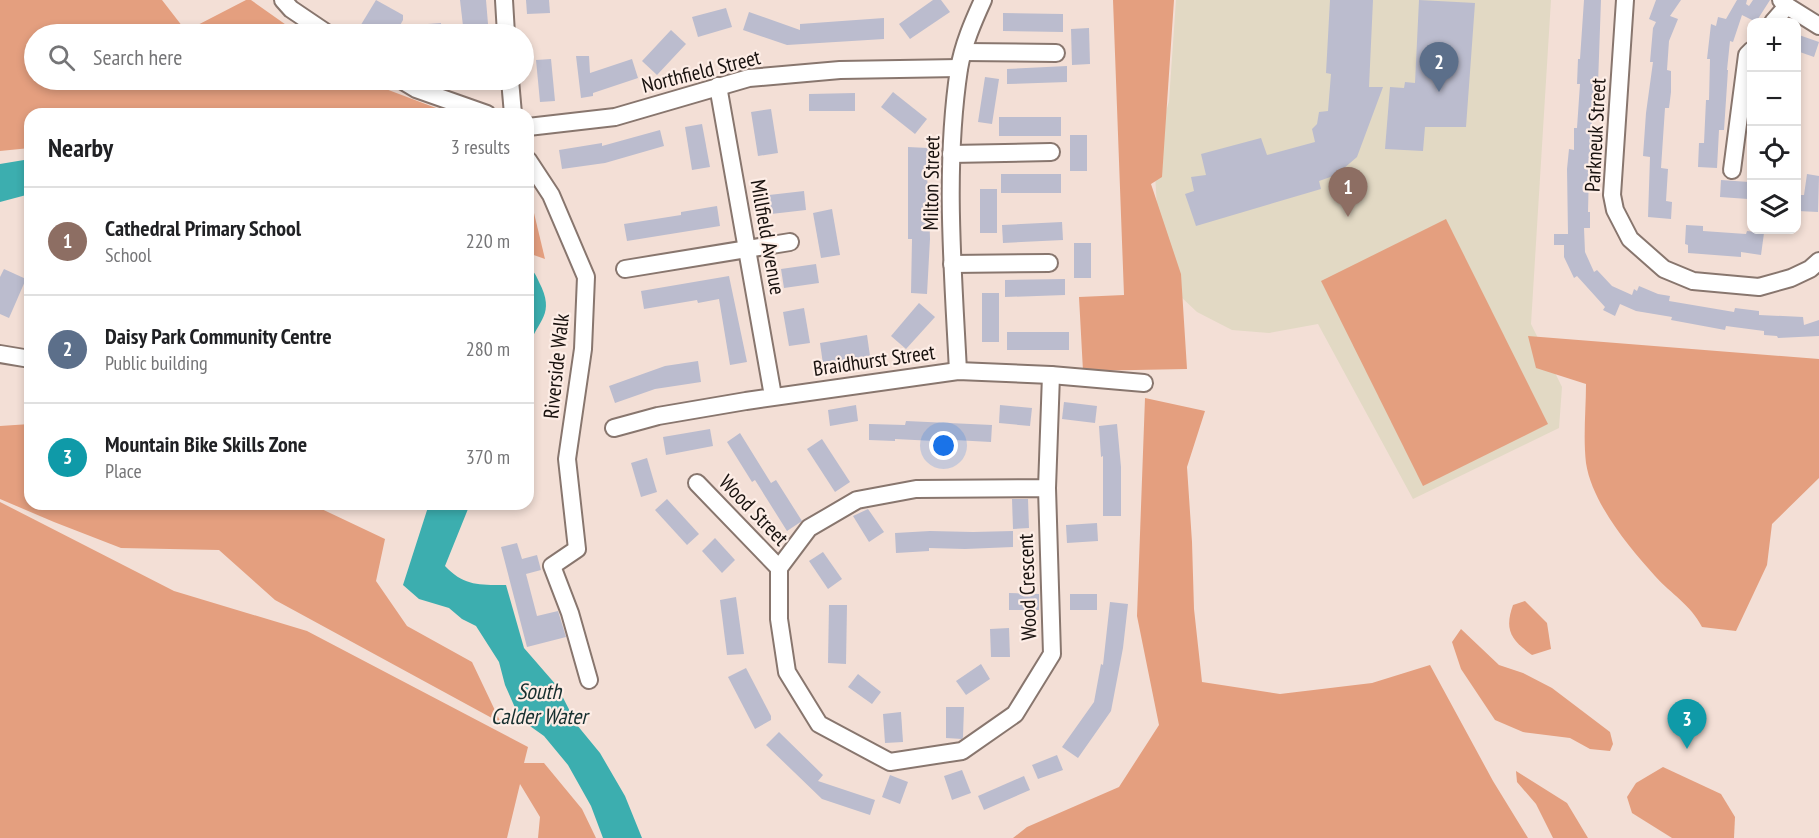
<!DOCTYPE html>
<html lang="en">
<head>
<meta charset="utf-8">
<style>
  :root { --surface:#fff; --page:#f6f6f6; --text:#202124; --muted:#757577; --line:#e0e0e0; --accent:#1b7019 }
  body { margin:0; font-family:"PT Sans Narrow",sans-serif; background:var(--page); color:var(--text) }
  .controls { position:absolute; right:18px; top:18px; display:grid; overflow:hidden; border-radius:12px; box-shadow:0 3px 9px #0003 }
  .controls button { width:54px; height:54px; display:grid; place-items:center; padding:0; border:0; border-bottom:2px solid var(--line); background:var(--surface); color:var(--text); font:30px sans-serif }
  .you { position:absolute; left:944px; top:446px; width:21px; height:21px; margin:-15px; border:4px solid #fff; border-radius:50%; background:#1a73e8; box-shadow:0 0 0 9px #1a73e833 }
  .badge { display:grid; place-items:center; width:39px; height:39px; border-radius:50%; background:var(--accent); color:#fff; font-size:20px; font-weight:700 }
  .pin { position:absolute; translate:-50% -50px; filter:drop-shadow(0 2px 3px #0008) }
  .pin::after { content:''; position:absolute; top:32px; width:21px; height:18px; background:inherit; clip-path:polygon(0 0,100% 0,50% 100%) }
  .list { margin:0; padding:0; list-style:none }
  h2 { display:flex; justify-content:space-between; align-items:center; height:78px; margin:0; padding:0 24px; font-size:26px }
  h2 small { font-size:20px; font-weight:400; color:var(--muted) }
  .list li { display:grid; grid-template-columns:39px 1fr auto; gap:18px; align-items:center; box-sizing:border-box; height:108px; padding:0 24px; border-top:2px solid var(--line) }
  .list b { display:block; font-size:22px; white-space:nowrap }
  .list p { margin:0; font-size:20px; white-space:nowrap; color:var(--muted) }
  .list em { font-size:20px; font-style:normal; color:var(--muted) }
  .icon { flex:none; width:33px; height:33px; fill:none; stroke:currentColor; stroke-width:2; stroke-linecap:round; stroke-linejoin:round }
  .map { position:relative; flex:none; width:1819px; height:838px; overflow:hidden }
  .search { position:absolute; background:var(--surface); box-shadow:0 3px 9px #0003; left:24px; top:24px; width:510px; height:66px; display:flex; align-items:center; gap:15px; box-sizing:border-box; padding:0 21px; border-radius:33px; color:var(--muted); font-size:22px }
  .panel { position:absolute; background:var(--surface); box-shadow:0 3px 9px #0003; left:24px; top:108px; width:510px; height:402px; border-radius:18px }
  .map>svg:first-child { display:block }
  .education { fill:#e2d9c4 }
  .green { fill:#e49f7f }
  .water { fill:#3caeaf }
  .building { fill:#bbbcce }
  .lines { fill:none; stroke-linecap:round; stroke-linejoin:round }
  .minor-casing { stroke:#88766e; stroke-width:20 }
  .minor { stroke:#fff; stroke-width:16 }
  .labels { text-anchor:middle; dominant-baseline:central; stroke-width:4.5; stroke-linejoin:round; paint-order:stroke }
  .street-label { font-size:21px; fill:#18110e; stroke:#fdede6 }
  .water-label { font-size:22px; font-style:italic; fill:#162f2f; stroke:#fdede6 }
</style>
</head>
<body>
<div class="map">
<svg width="1819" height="838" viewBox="0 0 1819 838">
  <rect width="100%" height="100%" fill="#f3dfd6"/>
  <path class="education" d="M1176 0H1551L1531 324 1562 387 1559 428 1413 499 1318 324 1269 333 1232 330 1197 312 1161 278 1154 156 1169 101Z"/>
  <g class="green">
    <path d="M0 0H162L186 31 246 0H251L299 34H34V80H362L452 114H30V148L0 151Z"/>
    <path d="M1113 0H1174L1162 177 1151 184 1181 274 1187 369 1083 371 1079 297 1124 295Z"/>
    <path d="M528 188 545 259 528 253Z"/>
    <path d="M1446 219 1548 424 1423 486 1321 281Z"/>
    <path d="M1528 336 1819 359V478L1772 524 1767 565 1736 631 1702 627C1691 605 1671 594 1655 576 1629 547 1592 503 1586 463 1583 437 1586 409 1586 384L1536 368Z"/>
    <path d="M1145 398 1205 411 1187 467 1192 542 1194 609 1202 682 1280 694 1372 683 1430 665 1493 781 1528 838H1013L1027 827 1119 787 1159 725 1137 616Z"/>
    <path d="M30 424V504H311L385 539 376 581 407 626 472 662 501 723 275 600 219 550 121 548 54 522 0 499V426Z"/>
    <path d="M0 502 174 591 307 631 528 747 524 763H544L582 809 596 838H538L540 817 520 784 507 838H0Z"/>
    <path d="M1525 601 1547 623 1551 649 1532 655C1511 640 1504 630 1513 605Z"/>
    <path d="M1461 629 1499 665 1523 673 1552 688 1610 732 1613 744 1610 751 1590 749 1570 738 1523 732 1495 720 1461 669 1452 642Z"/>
    <path d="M1663 767 1721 794 1735 817 1734 838H1672L1632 813 1627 797 1636 783Z"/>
    <path d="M1516 771 1567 803 1588 838H1553L1536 804 1517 782Z"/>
  </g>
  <g class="water">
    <path d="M30 159V194L0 202V164Z"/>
    <path d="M528 268C535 271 536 276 539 282 556 315 538 319 528 348Z"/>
    <path d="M429 504H470L445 566C464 586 479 585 506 585L524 648 557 686 577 725 600 753 625 796 642 838H603L591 806 568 765 544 736 520 719 505 685 499 662 476 626 462 619 449 608 419 599 403 585Z"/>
  </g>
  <g class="building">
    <path d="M376 0 403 15V20L395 34H370L359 28Z"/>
    <path d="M460 0H486L488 24 463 26Z"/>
    <path d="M526 0H549L550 13 527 14Z"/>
    <path d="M933 0H941L950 12 910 39 899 24Z"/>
    <path d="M1330 0H1373L1369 87H1383L1357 157 1336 175 1319 181 1321 189 1196 226 1185 194 1194 191 1191 177 1206 175 1201 154 1261 138 1267 155 1315 142 1312 129 1317 124 1319 112 1328 111 1331 74 1326 73Z"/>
    <path d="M1419 0 1475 3 1466 127H1425L1423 151 1385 149 1390 87 1404 88 1405 82 1415 83Z"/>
    <path d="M1584 0H1601L1598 84H1597L1594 122H1592L1589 170 1588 212H1590V228H1584L1585 252 1594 272 1597 270 1612 286 1632 295 1634 289 1637 291 1639 286 1658 294 1670 296 1669 301 1734 312 1735 308 1759 311V315L1803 317 1804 325 1819 320V336L1778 338 1777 336 1764 335V331L1726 326 1725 330 1671 320 1672 317 1636 311 1620 304 1615 316 1603 310 1605 307 1577 276 1574 278 1564 257V245H1554V234H1568L1567 169 1569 149 1574 150V128H1577L1580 84H1577L1578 59H1580Z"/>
    <path d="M1656 0H1681L1670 16 1678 19 1669 41 1667 70 1671 71V92L1669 108H1665L1661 168 1668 169 1666 201 1672 202 1671 219 1648 217 1650 157 1643 156 1646 113 1653 62H1650L1653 28 1656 22 1649 19Z"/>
    <path d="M1737 0H1747L1746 4 1749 6 1753 0H1770L1756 22 1742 15 1733 42 1730 41 1727 70H1728L1724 130H1719L1717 168 1698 167 1699 143H1704L1706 100H1709L1710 59H1707L1711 24 1716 26 1718 17 1726 19Z"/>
    <path d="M726 8 732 27 698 37 692 17Z"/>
    <path d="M749 12 800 30V24L884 18V39L787 45 743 30Z"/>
    <path d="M1003 13 1063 14V32L1003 31Z"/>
    <path d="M441 23V34H401V26Z"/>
    <path d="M1089 28 1090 64 1072 65 1071 29Z"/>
    <path d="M671 30 686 44 657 75 642 61Z"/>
    <path d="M1799 35 1819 42 1814 57 1797 51Z"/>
    <path d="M576 56H589L590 73 632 59 638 78 593 93V96L581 98Z"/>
    <path d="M551 59 555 101 540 102 536 60Z"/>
    <path d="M1067 66V82L1007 84V69Z"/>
    <path d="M985 77 999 79 992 124 978 122Z"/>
    <path d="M893 92 927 119 915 134 881 107Z"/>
    <path d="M855 93V111H809V94Z"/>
    <path d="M771 109 778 153 758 156 751 112Z"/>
    <rect x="999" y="117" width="62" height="19"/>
    <path d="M702 124 710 167 692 170 685 127Z"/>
    <path d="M660 130 664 146 605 163 562 169 559 150 602 143V146Z"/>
    <rect x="1070" y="135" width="17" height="36"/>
    <path d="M908 147 928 148 927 202H929L930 239 927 294 911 293 912 239H908Z"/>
    <rect x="1001" y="174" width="60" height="19"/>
    <path d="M1807 174 1819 176 1818 212 1798 211 1799 195H1804Z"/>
    <path d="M1721 180 1749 182 1748 199 1720 197Z"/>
    <rect x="980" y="189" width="17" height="44"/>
    <path d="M804 191 806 210 771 214 769 195Z"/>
    <path d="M717 206 720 226 627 241 624 224 681 215V212Z"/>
    <path d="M832 209 840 255 821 258 813 213Z"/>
    <path d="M1062 222 1063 240 1003 243 1002 225Z"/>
    <path d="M1686 225 1703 226V231L1746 234 1747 231 1764 233 1761 255 1741 252V257L1688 253V245L1685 244Z"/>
    <rect x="1074" y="243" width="17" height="35"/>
    <path d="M816 264 819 283 784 288 781 269Z"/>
    <path d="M4 269 26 279 9 318 0 314V277Z"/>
    <path d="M729 276 747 362 730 365 719 299 698 303 697 300 644 309 641 291Z"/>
    <path d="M1065 279V295L1005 297V280Z"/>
    <rect x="982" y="293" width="17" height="49"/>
    <path d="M919 303 935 317 906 349 891 336Z"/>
    <path d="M804 308 810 343 789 346 783 312Z"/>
    <rect x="1007" y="332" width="62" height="18"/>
    <path d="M867 335 870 356 823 364 820 343Z"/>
    <path d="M698 361 701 382 655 389 615 403 609 386 665 366Z"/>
    <path d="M1064 402 1097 406 1095 423 1062 419Z"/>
    <path d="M856 405 858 421 830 426 828 410Z"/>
    <path d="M1000 405 1032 408 1030 426 999 423Z"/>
    <path d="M906 421 992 425 991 442 954 440V442L895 439V441L869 440V424L905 425Z"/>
    <path d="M1117 424 1121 467V516H1103V456L1101 457 1099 426Z"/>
    <path d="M710 429 713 446 666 455 663 437Z"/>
    <path d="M740 433 771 483 776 480 802 521 787 531 755 480 752 482 727 442Z"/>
    <path d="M822 439 850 482 835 492 807 449Z"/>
    <path d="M647 458 657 492 641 497 631 463Z"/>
    <path d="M667 499 699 534 687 545 655 510Z"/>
    <path d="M1012 499H1028L1029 528 1013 529Z"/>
    <path d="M868 509 884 532 869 542 853 516Z"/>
    <path d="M1097 523 1098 541 1067 543 1066 525Z"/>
    <path d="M930 531 973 532 1013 531V547L965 549 929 548V551L896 553 895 533Z"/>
    <path d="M715 538 735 560 722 573 702 551Z"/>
    <path d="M517 543 522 559 537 555 541 570 526 574 537 616 558 611 566 637 527 647 501 547Z"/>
    <path d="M823 552 842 579 828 589 809 561Z"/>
    <path d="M1009 593 1039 594V610H1009Z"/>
    <rect x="1070" y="594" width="27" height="16"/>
    <path d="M736 597 744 654 727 655 720 600Z"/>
    <path d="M1110 602 1128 604 1123 648 1111 711 1078 758 1062 747 1094 702 1101 664 1103 665Z"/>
    <path d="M829 605H847L846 664 828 663Z"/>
    <path d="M1009 628 1010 657H991L990 629Z"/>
    <path d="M981 664 990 679 966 695 956 681Z"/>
    <path d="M746 668 771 716V720L755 729 728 677Z"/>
    <path d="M858 674 881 692 872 704 848 687Z"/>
    <path d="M946 707H964L963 737 962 739 946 738Z"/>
    <path d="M901 712 903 742 885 743 883 714Z"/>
    <path d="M779 732 823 775 818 781 875 800 870 815 822 799 766 745Z"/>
    <path d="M1057 755 1063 770 1038 779 1032 765Z"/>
    <path d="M962 770 971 793 952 800 944 776Z"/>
    <path d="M890 775 908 782 900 804 882 797Z"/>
    <path d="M1024 776 1030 790 984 810 978 796Z"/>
  </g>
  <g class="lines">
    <g class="minor-casing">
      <g id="minor">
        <path d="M283 0 291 9 328 34"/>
        <path d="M504 0 506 34"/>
        <path d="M1625 0 1612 195 1615 210 1630 239 1664 269 1693 281 1759 287 1791 278 1810 269 1819 261"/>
        <path d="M1781 0 1787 6 1819 26"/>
        <path d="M1773 22 1787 6"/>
        <path d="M964 52 1056 53"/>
        <path d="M401 80 416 89 487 114"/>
        <path d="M510 80 513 114"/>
        <path d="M718 86 773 396"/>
        <path d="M528 127 615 117 749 78 840 70 959 68"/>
        <path d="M951 154 1051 152"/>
        <path d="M528 160 551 195 586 277 583 349 567 459 577 549 552 566 570 613 589 680"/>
        <path d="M1732 170 1747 55 1752 50"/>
        <path d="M952 264 1049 263"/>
        <path d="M625 269 790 242"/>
        <path d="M0 354 30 359"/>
        <path d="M958 371C953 272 944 168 959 69 963 45 973 22 983 0"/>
        <path d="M614 428 658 416 746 401 958 371 1051 375 1144 383"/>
        <path d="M697 483 779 568"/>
        <path d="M1047 488 916 489 857 500 809 528 779 568V619L787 672 819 724 890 762 962 751 1015 714 1052 654 1047 488 1051 375"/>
      </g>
    </g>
    <use href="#minor" class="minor"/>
  </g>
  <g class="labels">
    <g class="street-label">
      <text transform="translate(701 71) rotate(-14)">Northfield Street</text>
      <text transform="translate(1595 135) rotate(-87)">Parkneuk Street</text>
      <text transform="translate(931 183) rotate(-89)">Milton Street</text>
      <text transform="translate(768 237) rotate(80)">Millfield Avenue</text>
      <text transform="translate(874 360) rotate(-8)">Braidhurst Street</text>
      <text transform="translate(556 366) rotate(-84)">Riverside Walk</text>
      <text transform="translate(754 510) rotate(46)">Wood Street</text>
      <text transform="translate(1027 587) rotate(-92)">Wood Crescent</text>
    </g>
    <g class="water-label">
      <text x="539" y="691">South<tspan x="539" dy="25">Calder Water</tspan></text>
    </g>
  </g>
</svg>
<div class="controls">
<button>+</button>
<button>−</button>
<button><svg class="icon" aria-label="locate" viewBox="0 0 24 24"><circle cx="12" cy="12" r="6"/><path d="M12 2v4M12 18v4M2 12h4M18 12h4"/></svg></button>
<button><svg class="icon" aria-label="layers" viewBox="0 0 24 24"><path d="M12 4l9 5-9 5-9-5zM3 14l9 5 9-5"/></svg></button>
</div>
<div class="you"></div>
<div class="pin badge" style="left:1348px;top:217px;background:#8d6e63">1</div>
<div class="pin badge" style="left:1439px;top:92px;background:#5c6f8a">2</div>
<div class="pin badge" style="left:1687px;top:749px;background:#0f9aa8">3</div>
<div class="search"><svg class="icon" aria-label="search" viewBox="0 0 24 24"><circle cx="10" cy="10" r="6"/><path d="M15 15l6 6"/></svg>Search here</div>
<section class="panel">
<h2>Nearby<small>3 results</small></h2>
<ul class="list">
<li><span class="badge" style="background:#8d6e63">1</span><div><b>Cathedral Primary School</b><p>School</p></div><em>220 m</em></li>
<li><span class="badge" style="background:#5c6f8a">2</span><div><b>Daisy Park Community Centre</b><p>Public building</p></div><em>280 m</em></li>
<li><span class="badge" style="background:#0f9aa8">3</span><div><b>Mountain Bike Skills Zone</b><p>Place</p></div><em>370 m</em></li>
</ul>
</section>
</div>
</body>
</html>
